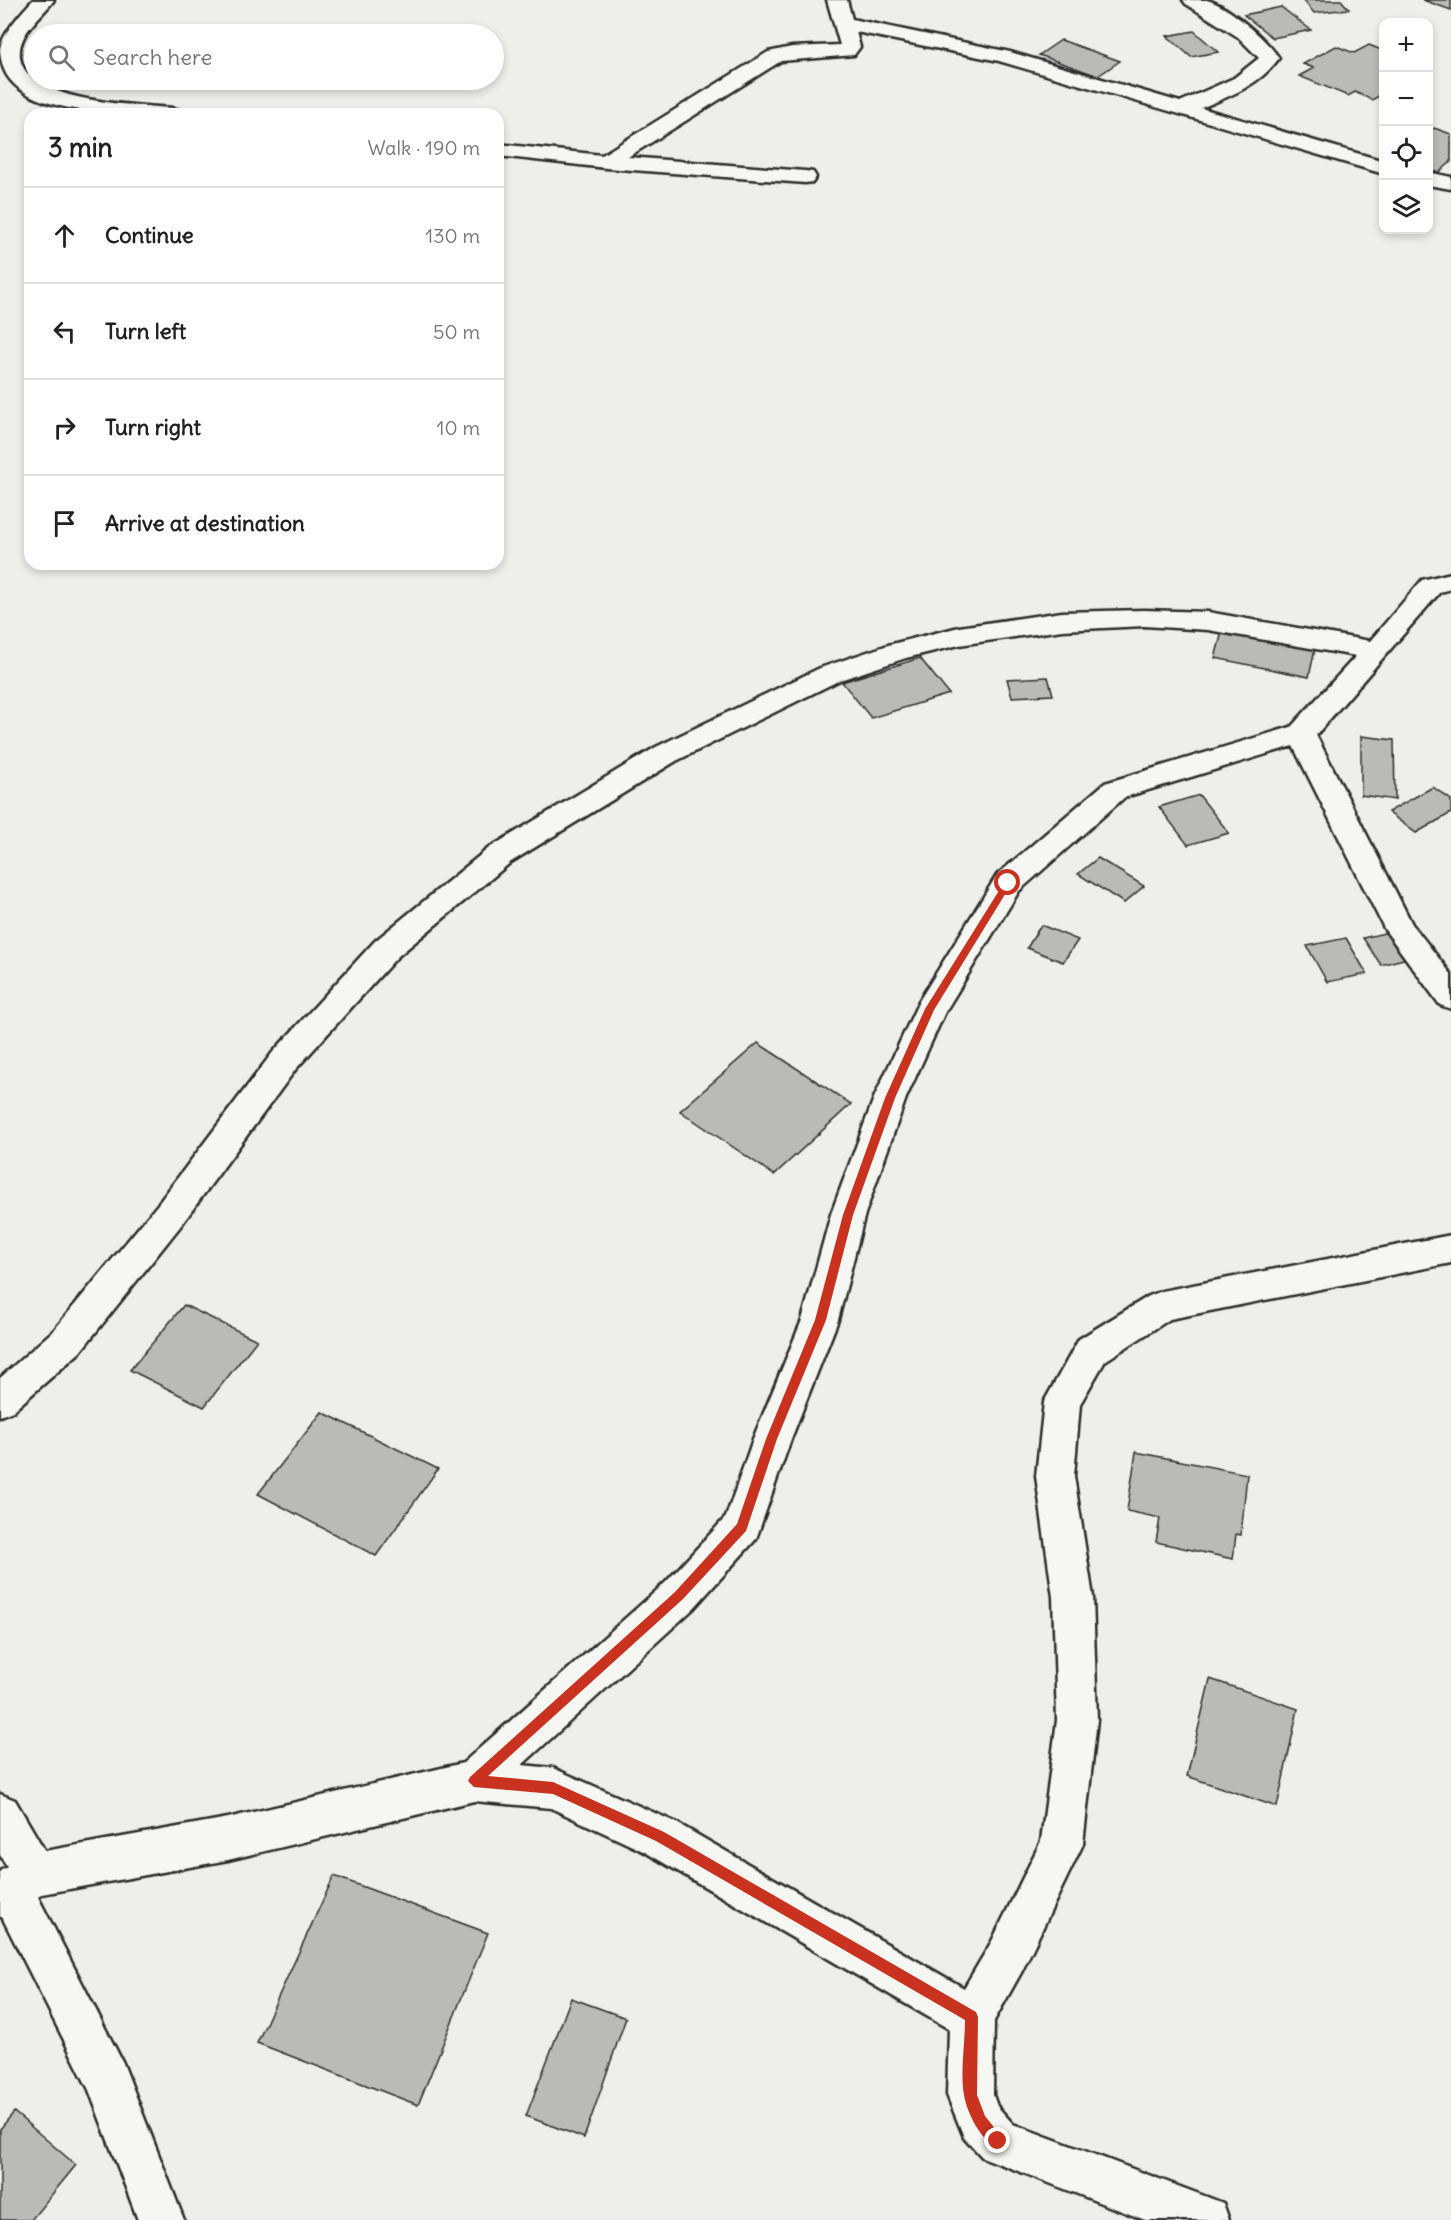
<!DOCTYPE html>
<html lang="en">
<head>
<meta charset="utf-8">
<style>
  :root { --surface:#fff; --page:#f2f2f2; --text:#202124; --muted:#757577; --line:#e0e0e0 }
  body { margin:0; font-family:Delius,sans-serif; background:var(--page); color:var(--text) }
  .controls { position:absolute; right:18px; top:18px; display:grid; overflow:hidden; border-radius:12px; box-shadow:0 3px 9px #0003 }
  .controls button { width:54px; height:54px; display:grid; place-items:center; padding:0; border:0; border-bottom:2px solid var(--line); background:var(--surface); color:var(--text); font:30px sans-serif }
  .stop { position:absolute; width:18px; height:18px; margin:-14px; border:4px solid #c8321e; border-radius:50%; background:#fff }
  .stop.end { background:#c8321e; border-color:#fff; box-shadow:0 2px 6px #0008 }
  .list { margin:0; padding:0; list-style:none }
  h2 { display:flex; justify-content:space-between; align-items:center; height:78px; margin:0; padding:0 24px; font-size:26px }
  h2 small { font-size:20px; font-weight:400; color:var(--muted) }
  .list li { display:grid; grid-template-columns:39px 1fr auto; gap:18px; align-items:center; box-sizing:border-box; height:96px; padding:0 24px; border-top:2px solid var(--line) }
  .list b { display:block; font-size:22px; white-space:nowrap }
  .list em { font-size:20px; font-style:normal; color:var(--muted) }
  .icon { flex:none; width:33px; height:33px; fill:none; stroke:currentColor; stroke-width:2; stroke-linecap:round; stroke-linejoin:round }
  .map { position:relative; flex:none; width:1451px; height:2220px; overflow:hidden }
  .search { position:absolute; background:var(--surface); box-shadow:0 3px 9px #0003; left:24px; top:24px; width:480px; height:66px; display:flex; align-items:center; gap:15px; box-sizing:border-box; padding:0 21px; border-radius:33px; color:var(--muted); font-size:22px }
  .panel { position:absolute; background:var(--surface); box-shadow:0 3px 9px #0003; left:24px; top:108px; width:480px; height:462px; border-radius:18px }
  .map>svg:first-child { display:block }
  .building { fill:#babab7; stroke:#2b2b2b; stroke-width:1.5 }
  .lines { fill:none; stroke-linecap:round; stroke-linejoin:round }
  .minor-casing { stroke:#2b2b2b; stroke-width:5 }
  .minor { fill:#f6f6f2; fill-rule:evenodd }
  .route { fill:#c8321e }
</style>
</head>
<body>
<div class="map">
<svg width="1451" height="2220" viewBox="0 0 1451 2220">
  <rect width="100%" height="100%" fill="#eeeeea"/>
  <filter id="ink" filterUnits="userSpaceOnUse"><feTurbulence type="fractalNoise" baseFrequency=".0167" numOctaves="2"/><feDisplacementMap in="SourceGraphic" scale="12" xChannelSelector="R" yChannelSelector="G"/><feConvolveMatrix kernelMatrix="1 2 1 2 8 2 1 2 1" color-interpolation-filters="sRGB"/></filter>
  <g filter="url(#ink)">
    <g class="building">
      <path d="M1303 0H1341L1349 9 1314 13Z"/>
      <path d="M1423 0H1451V10Z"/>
      <path d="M1281 7 1311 30 1273 38 1244 15Z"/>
      <path d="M1194 31 1218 52 1191 57 1167 36Z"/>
      <path d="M1061 40 1120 61 1098 76 1039 55Z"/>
      <path d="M1369 45 1384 51V93L1372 100 1355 92 1348 96 1299 76 1314 68 1303 64 1336 46 1354 53Z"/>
      <path d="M1434 128 1451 134V162L1435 176 1428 174V133Z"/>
      <path d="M1222 632 1315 649 1309 677 1215 658Z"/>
      <path d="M920 658 949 694 871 718 842 682Z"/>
      <path d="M1048 677 1053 695 1012 697 1007 679Z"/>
      <path d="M1361 736 1394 740 1395 800 1361 795Z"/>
      <path d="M1433 787 1451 800V813L1416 833 1388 812Z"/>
      <path d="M1199 795 1229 833 1188 845 1159 807Z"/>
      <path d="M1098 858 1144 886 1124 903 1078 874Z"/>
      <path d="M1041 925 1078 940 1063 962 1027 948Z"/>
      <path d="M1393 931 1411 957 1381 965 1363 938Z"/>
      <path d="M1346 938 1367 974 1327 982 1307 946Z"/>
      <path d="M758 1043 851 1104 774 1175 680 1111Z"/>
      <path d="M184 1305 257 1340 204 1407 130 1370Z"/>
      <path d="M322 1412 438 1469 376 1556 258 1494Z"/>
      <path d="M1136 1452 1247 1474 1241 1535 1236 1534 1233 1559 1156 1542 1160 1518 1127 1511Z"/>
      <path d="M1210 1679 1298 1709 1277 1807 1187 1776Z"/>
      <path d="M334 1876 488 1933 418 2105 257 2043Z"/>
      <path d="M571 1998 626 2018 584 2138 526 2116Z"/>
      <path d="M14 2112 76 2165 31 2220H0V2129Z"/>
    </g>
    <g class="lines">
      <g class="minor-casing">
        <g id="minor">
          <path d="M33 0H54C43 15 22 30 20 50 14 103 138 105 172 108L179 110 182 114C139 114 15 120 2 63 1 59 0 53 0 49 3 32 22 12 33 0Z"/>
          <path d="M827 0H847L852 19 1010 52 1180 102 1234 78 1259 58 1238 37 1186 4 1183 0C1190 0 1200 0 1207 0 1229 6 1266 39 1279 58 1260 85 1230 96 1201 108L1384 161V174L999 61 856 32 860 47 854 55 781 61 628 157 805 171 813 172 816 177 813 182 805 183 606 168 498 156V144L602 155 768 52 792 47 840 45Z"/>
          <path d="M1428 172 1451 177V189L1428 185Z"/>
          <path d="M1451 573V589L1440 592 1316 735 1412 924 1451 974V1009L1440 1005 1385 930 1293 746 1125 797 1019 891 945 1012 906 1098 865 1214 838 1320 791 1439 756 1539 693 1609 522 1765 553 1768 675 1822 964 1988 992 1941 1041 1841 1057 1720 1053 1597 1036 1476 1044 1402 1079 1339 1149 1296 1162 1291 1451 1235V1263L1170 1319 1105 1361 1080 1404 1074 1476 1093 1597 1097 1720 1083 1844 1022 1971 994 2021 993 2095 997 2106 1013 2124 1223 2203 1229 2220H1145L982 2157 964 2137 947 2095 949 2029 645 1852 551 1808 474 1801 228 1860 42 1894 38 1897 123 2063 184 2220H138L89 2090 2 1917H0V1871L7 1867 0 1855V1794L15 1800 45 1851 228 1818 463 1763 665 1583 726 1517 753 1439 802 1320 831 1214 874 1098 919 1001 997 875 1105 783 1291 727 1356 656 1208 630 1144 626 1062 630 959 645 906 658 840 680 676 761 511 862 397 957 295 1070 182 1224 80 1352 13 1411 0 1416V1378L54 1330 158 1204 273 1052 375 941 489 848 656 747 820 668 888 645 959 627 1062 612 1144 610 1208 612 1370 641 1422 580Z"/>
        </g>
      </g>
      <use href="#minor" class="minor"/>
    </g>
  </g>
  <path class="route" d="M1008 880 1012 883 934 1010 895 1098 853 1215 826 1320 777 1439 746 1531 683 1599 488 1776 553 1782 664 1832 976 2012 978 2017 977 2095 985 2116 1005 2141 1003 2146 998 2148C981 2141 967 2113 964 2095 960 2073 965 2043 965 2020L656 1841 553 1794 474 1787 468 1781 470 1777 675 1592 737 1524 766 1439 815 1320 843 1215 885 1098 925 1009 1005 881Z"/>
</svg>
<div class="controls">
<button>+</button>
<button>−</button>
<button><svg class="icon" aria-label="locate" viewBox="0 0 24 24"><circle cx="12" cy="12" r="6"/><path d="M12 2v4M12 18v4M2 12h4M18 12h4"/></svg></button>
<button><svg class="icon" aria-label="layers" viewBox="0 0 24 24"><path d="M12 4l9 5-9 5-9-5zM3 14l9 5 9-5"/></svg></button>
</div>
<div class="stop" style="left:1008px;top:883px"></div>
<div class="stop end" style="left:998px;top:2141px"></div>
<div class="search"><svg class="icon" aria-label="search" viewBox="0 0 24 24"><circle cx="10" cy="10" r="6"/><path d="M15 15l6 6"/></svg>Search here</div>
<section class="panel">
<h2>3 min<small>Walk · 190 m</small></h2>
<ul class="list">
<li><svg class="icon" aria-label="ahead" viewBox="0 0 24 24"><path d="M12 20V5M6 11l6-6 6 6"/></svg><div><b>Continue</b></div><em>130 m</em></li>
<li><svg class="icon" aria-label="left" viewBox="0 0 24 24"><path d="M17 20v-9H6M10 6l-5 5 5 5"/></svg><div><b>Turn left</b></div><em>50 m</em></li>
<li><svg class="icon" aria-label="right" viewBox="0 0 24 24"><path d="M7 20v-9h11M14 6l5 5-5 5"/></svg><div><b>Turn right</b></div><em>10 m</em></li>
<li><svg class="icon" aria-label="arrive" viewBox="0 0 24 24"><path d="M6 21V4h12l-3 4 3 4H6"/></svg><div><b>Arrive at destination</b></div></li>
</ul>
</section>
</div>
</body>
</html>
